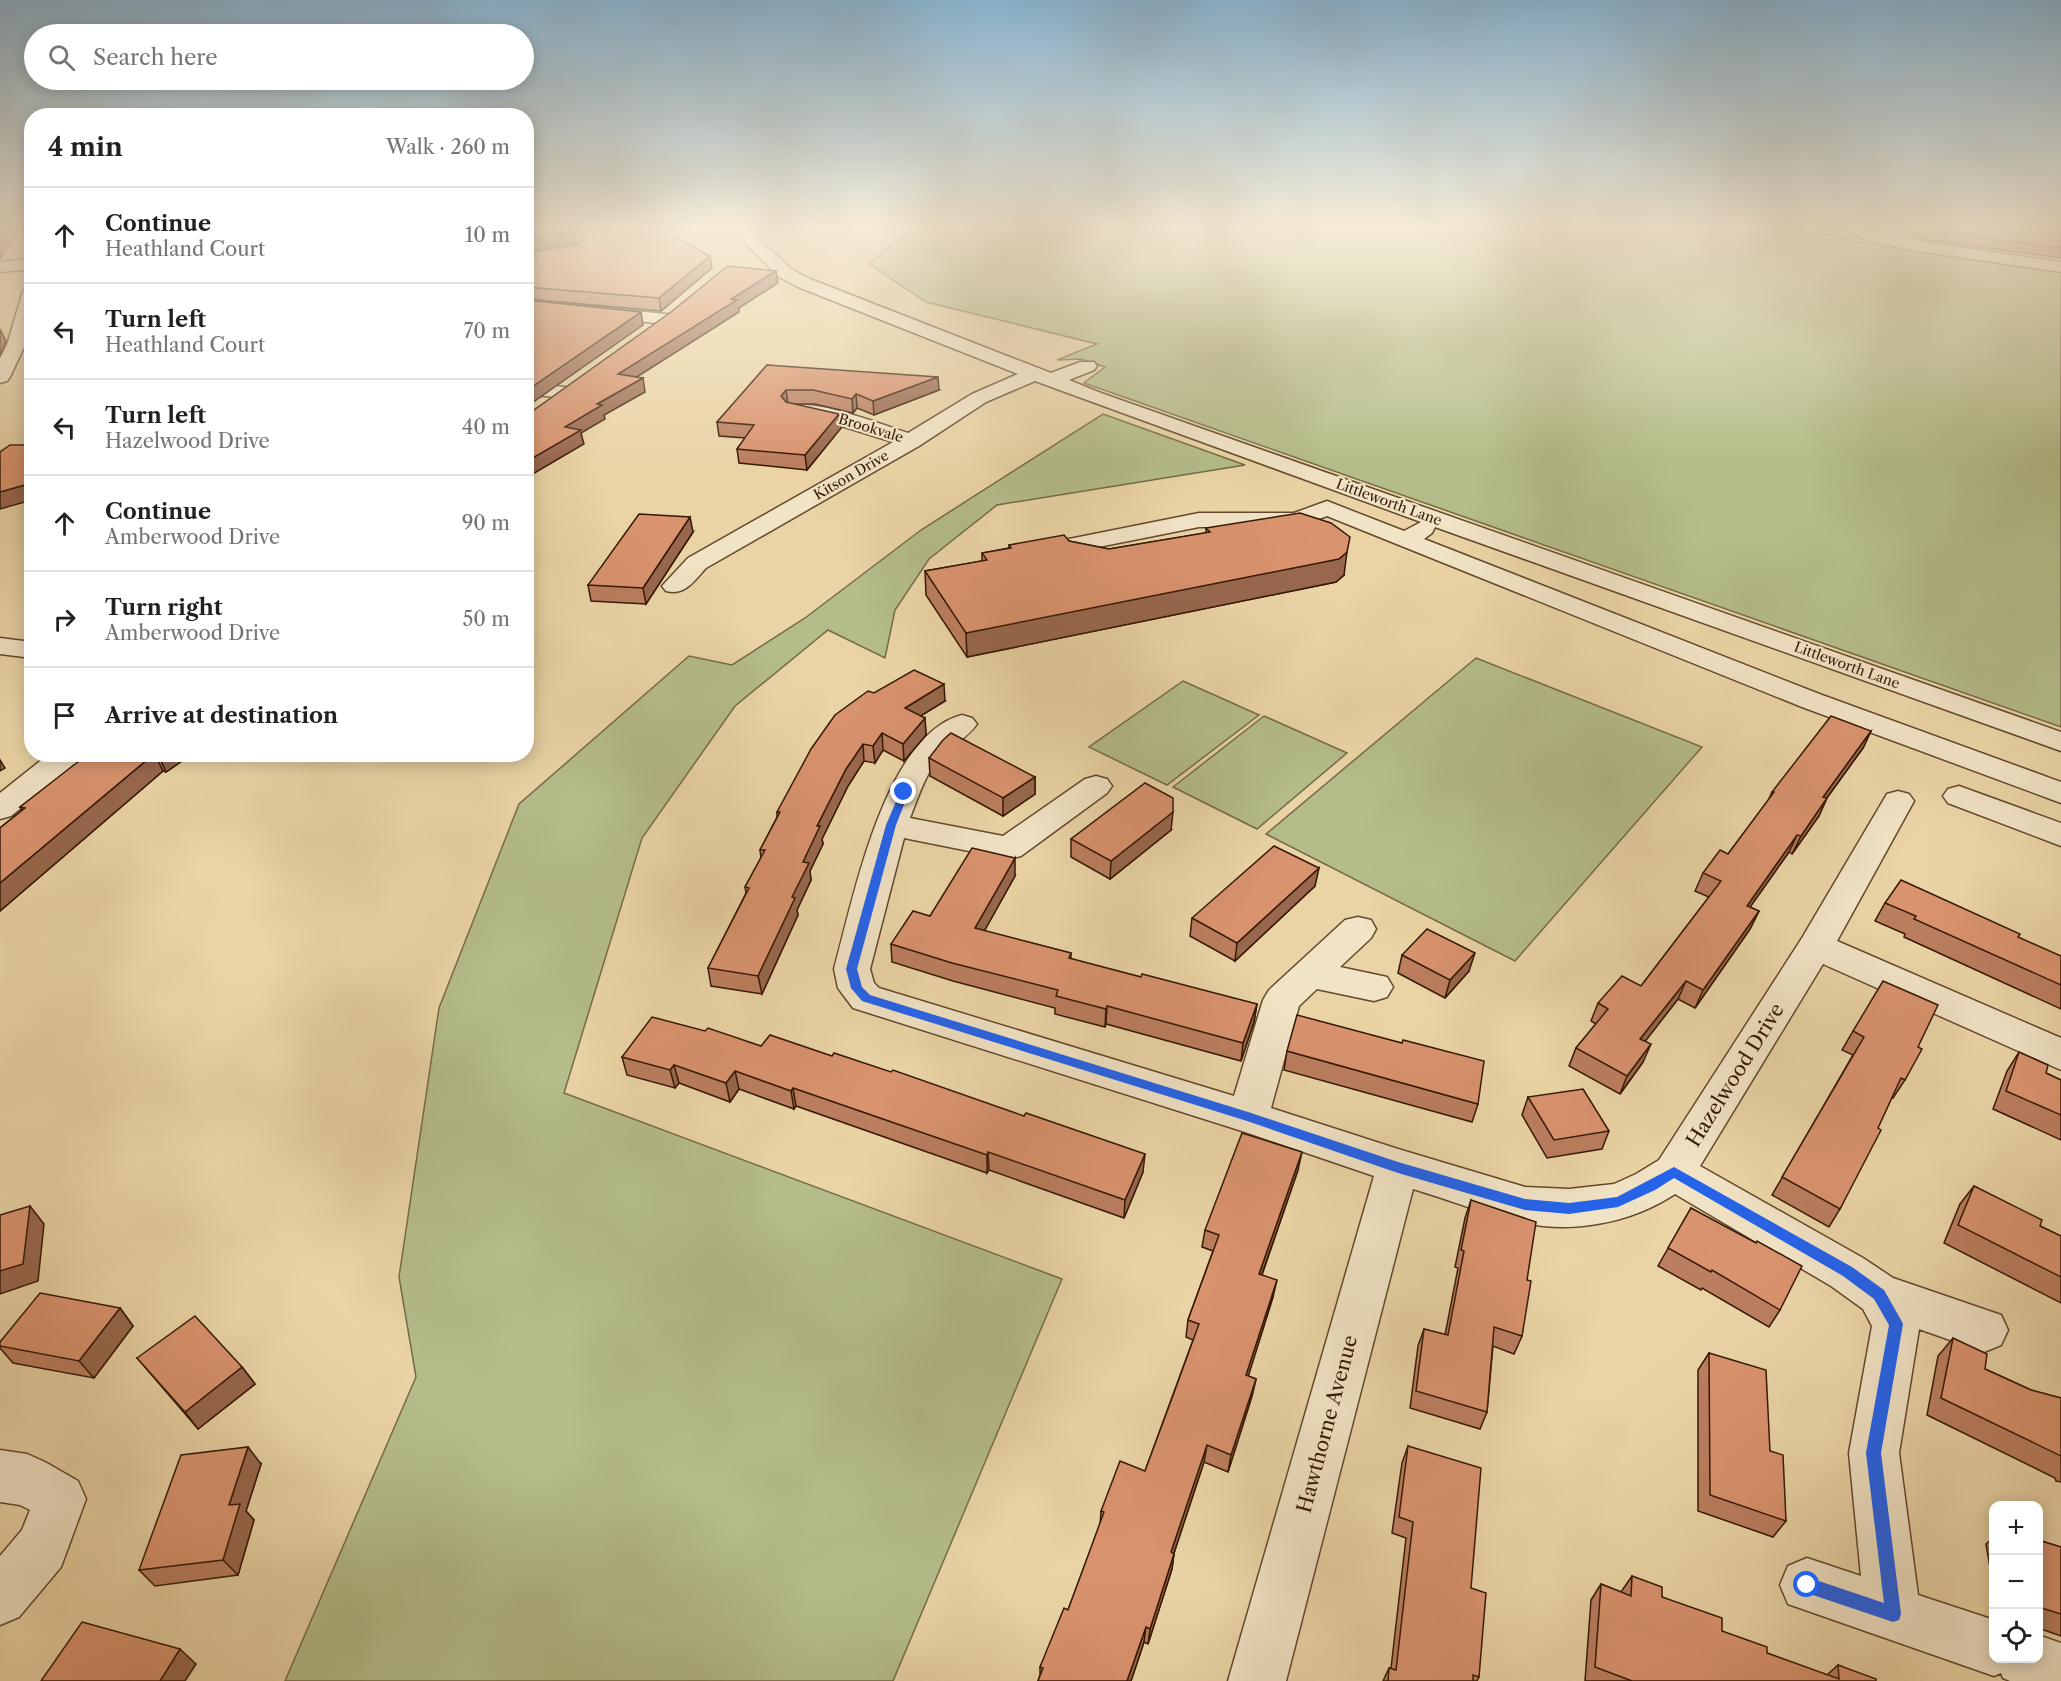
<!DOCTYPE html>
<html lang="en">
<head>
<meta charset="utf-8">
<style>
  :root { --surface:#fff; --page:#f6f6f6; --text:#202124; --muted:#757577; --line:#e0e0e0 }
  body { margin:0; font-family:"Libre Caslon Text",serif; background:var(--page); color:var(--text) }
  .controls { position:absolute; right:18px; bottom:18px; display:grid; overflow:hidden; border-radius:12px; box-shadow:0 3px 15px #0003 }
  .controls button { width:54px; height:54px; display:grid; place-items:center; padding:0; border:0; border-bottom:2px solid var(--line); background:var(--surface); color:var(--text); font:30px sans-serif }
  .stop { position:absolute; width:18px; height:18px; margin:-14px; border:4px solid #2563eb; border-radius:50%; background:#fff }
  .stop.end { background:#2563eb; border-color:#fff; box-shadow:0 2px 6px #0008 }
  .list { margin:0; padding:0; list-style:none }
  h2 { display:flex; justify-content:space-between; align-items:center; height:78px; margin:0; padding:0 24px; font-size:26px }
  h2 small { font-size:20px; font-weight:400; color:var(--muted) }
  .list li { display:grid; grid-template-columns:39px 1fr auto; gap:18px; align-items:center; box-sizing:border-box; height:96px; padding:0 24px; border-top:2px solid var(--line) }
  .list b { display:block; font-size:22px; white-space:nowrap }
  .list p { margin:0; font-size:20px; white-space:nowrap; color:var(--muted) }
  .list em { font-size:20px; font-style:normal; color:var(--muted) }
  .icon { flex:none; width:33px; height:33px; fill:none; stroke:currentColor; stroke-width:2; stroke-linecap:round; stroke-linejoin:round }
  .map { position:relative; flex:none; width:2061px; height:1681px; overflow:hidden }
  .search { position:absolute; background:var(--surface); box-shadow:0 3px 15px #0003; left:24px; top:24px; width:510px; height:66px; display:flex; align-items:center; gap:15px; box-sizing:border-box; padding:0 21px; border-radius:33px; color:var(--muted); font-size:22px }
  .panel { position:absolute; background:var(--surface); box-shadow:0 3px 15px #0003; left:24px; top:108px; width:510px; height:654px; border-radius:24px }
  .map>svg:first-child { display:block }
  .green { fill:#b4bd89; stroke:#756b46; stroke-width:1.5 }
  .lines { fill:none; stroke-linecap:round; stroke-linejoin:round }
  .minor-casing { stroke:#63482c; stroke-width:3 }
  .minor { fill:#f1e3c5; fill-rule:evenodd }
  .wall { fill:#bb7e5f; stroke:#361904; stroke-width:1.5 }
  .shaded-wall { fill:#98674d; stroke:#361904; stroke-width:1.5 }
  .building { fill:#d9936e; stroke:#361904; stroke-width:1.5 }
  .route { fill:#2563eb }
  .labels { text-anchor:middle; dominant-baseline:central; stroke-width:4.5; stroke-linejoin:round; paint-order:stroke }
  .far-street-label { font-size:14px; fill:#361904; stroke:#f1e3c5 }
  .near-street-label { font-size:20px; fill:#361904; stroke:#f1e3c5 }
</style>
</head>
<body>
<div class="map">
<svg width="2061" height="1681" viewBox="0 0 2061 1681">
  <rect width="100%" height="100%" fill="#ead4a6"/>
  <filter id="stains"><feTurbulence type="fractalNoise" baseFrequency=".00333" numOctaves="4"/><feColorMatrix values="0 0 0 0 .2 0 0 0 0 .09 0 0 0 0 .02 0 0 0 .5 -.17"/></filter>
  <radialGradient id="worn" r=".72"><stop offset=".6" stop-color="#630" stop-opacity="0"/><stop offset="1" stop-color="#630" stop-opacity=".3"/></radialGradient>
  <g class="green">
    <path d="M912 227H1785L1863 243 2061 272V727L1084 383 1105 367 1081 359 1057 360 1097 344 926 302 869 264Z"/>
    <path d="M1103 414 1245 465 997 505 929 559 895 610 885 658 828 630 735 706 642 838 564 1093 1062 1279 893 1681H285L416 1377 399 1277 439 1008 519 804 689 656 732 665 805 618 921 530Z"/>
    <path d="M1476 658 1702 747 1515 961 1266 834Z"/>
    <path d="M1183 681 1259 715 1167 785 1089 747Z"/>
    <path d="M1264 716 1347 753 1257 829 1173 787Z"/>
  </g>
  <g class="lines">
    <g class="minor-casing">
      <g id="minor">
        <path d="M729 227H746L791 269 810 279 1051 373 1080 362H1094L1097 366 1094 370 1069 380 1101 393 2061 732V751L1435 527 1432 533 1424 539 1822 695 2061 782V803L1802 707 1327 516 1297 527H1199L1038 559 1029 557 1026 552 1029 547 1199 513H1294L1327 501 1404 531 1421 522 1035 381 986 402 919 446 706 568C694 581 685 596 666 591L662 586 688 558 893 442 825 421 790 414 787 410 790 406C817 399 880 424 908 433L972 394 1018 374 798 287 779 277Z"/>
        <path d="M1797 227H1855L1910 240 2061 262V272L1910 250 1853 236 1805 232Z"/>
        <path d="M32 259V269L0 272V262Z"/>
        <path d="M32 286V323L25 345 10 377 7 381 0 383V358L7 345 23 291Z"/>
        <path d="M526 300 666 314 672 315 675 319 672 323 666 324 526 310Z"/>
        <path d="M526 382 571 388 574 392 571 396 564 398 526 394Z"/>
        <path d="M0 638 32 642V658L0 654Z"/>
        <path d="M962 715 972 718 977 724C968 737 953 745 942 755 927 769 917 800 910 818L1003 836 1085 779 1096 776 1107 779 1112 786 1107 793 1021 856 1009 859 904 838 870 969 874 983 879 988 1234 1096 1263 1000 1269 990 1345 920 1358 917 1371 920 1376 929 1371 938 1340 967 1387 977 1393 987 1387 997 1374 1001 1317 989 1299 1006 1271 1108 1398 1149 1525 1187 1569 1189 1614 1184 1636 1174 1659 1160 1802 938 1887 794 1898 791 1909 794 1914 801 1837 941 2061 1038V1070L1823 964 1700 1166 1863 1258 1893 1278 2001 1315 2008 1330 2001 1345 1984 1352 1919 1329 1899 1453 1918 1595 1994 1620V1658H2038V1635L2061 1643V1681H2010L2003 1678 2001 1673 1994 1676 1788 1604 1780 1585 1788 1566 1807 1558 1861 1576 1849 1453 1872 1326 1863 1309 1831 1286 1675 1194C1633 1222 1574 1234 1524 1223 1487 1215 1450 1200 1413 1189L1286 1681H1228L1374 1176 1242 1131 853 1008 838 988 834 969C853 901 884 735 962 715Z"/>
        <path d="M49 754H84L80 760 11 816 0 819V793Z"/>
        <path d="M1959 786 2061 823V846L1948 803 1943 796 1948 789Z"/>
        <path d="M0 1450 27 1454 45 1462 78 1481 86 1499 61 1567 19 1617 0 1625V1556L22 1530 30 1510 20 1505 0 1502Z"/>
      </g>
    </g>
    <use href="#minor" class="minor"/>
  </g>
  <g class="wall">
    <path d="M526 227H658L712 268 661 311 526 299V253L578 244Z"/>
    <path d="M1887 227H2061V258L1921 239Z"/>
    <path d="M767 365 939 390 874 415 857 408 853 413 815 404H792L841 428 807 470 739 463 737 449 745 438 719 436 717 422Z"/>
    <path d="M1206 528 1344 575 1336 582 967 657 926 595 925 571 982 561V553L1009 548V545L1069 541 1109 549 1206 533Z"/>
    <path d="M693 532 646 604 591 601 588 585Z"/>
    <path d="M874 693 945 701 920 716 925 718 926 735 904 761 883 750 875 763 864 761 848 786 822 839 823 844 810 871 811 880 797 910 798 915 762 994 711 986 708 968 746 893 745 887 761 858 760 850 777 817V812Z"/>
    <path d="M1871 731 1863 748 1827 798 1819 816 1792 854 1789 852 1750 907 1759 911 1750 929 1695 1008 1678 999 1645 1041 1643 1062 1620 1094 1569 1066 1576 1048 1596 1024 1591 1021 1598 1003 1641 986 1709 897 1695 891 1703 873 1728 854 1768 801 1772 792Z"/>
    <path d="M90 754H192L166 772 163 771 0 911V828L22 810 20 807Z"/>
    <path d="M929 758 1035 777V794L1003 816 930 776Z"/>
    <path d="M1171 830 1110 879 1071 857V839Z"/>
    <path d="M1015 876 984 931 1071 953V959L1141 977 1257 1004 1254 1022 1241 1061 1106 1024 1105 1027 1055 1014V1008L953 981 892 962 891 944 930 916Z"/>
    <path d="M1315 886 1235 961 1190 936 1192 918Z"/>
    <path d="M1885 903 2061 956V1009L1904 937 1905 934 1875 921Z"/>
    <path d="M1402 955 1469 971 1445 998 1398 973Z"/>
    <path d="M1853 1031 1918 1047 1905 1080 1893 1098 1892 1097 1840 1209 1829 1227 1772 1195 1853 1055 1842 1050Z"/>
    <path d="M761 1046 1143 1172 1124 1218 989 1170 987 1173 796 1106 794 1109 739 1089 730 1102 679 1083 675 1088 627 1075 622 1057Z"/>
    <path d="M1287 1051 1478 1104 1472 1122 1284 1070Z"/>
    <path d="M2019 1052 2046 1073 2061 1080V1140L1993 1109 2007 1071Z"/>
    <path d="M1528 1097 1609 1131 1602 1149 1547 1158 1522 1115Z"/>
    <path d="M1298 1170 1262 1275 1273 1297 1248 1376 1256 1379 1252 1396 1228 1472 1204 1462 1174 1553 1172 1569 1148 1644 1144 1642 1131 1681H1038L1040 1675V1667L1068 1610 1100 1525 1101 1511 1145 1471 1193 1340 1186 1337 1188 1320 1213 1251 1202 1247 1205 1230Z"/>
    <path d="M1974 1186 2040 1226 2061 1236V1303L1944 1243 1960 1204Z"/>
    <path d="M1471 1200 1527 1280 1522 1336 1514 1354 1493 1346 1487 1412 1480 1429 1410 1408 1418 1346 1424 1329 1445 1335 1458 1268 1455 1267 1465 1218Z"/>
    <path d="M1691 1208 1780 1310 1769 1327 1702 1288 1701 1290 1658 1266Z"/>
    <path d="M120 1308 133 1326 94 1378 13 1363 0 1348V1342Z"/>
    <path d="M1953 1338 1985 1369 2031 1390 2061 1398V1482L2056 1481 2055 1478 1927 1415 1938 1356Z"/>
    <path d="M1709 1353 1770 1451 1786 1521 1773 1537 1698 1511V1370Z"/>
    <path d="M137 1358 242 1367 255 1384 198 1429Z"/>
    <path d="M1408 1446 1471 1588 1479 1677 1477 1681H1383L1389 1668H1391L1406 1538 1392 1533 1402 1463Z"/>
    <path d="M261 1464 246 1511 254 1520 238 1575 155 1586 139 1570Z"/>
    <path d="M1994 1537V1590L1986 1544Z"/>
    <path d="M2038 1540 2061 1547V1636L2038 1628Z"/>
    <path d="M1632 1576 1662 1597 1722 1631 1767 1653 1827 1675 1838 1665 1876 1681H1585L1591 1600 1601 1584 1621 1592Z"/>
  </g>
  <g class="shaded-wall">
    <path d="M8 227H20L0 259V239Z"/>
    <path d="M574 232 576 243 526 251V239Z"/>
    <path d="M710 256 712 268 661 311 659 298Z"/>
    <path d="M776 271 778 283 739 308V312L621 387 618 374 731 299Z"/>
    <path d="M641 312 643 325 526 407V391Z"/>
    <path d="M0 329 6 341 0 356Z"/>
    <path d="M938 377 939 390 874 415 873 401Z"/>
    <path d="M643 378 645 392 604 415 605 419 581 433 584 444 526 478V462L565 427 597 404Z"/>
    <path d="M786 390 788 404 781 396Z"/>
    <path d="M856 394 857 408 853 413 852 399Z"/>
    <path d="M839 414 841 428 807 470 805 455Z"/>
    <path d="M32 483V500L0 509V492Z"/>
    <path d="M690 517 693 532 646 604 643 588Z"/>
    <path d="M1347 552 1344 575 1336 582 967 657 966 633Z"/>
    <path d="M944 684 945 701 906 725 905 708Z"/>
    <path d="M925 718 926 735 904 761 903 744Z"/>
    <path d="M1871 731 1863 748 1815 814 1823 797Z"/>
    <path d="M882 733 883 750 875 763 873 746Z"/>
    <path d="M863 744 864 761 848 786 822 839 823 844 810 871 811 880 797 910 798 915 762 994 758 976 817 826 846 769Z"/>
    <path d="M154 754H155L163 771 0 911V883Z"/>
    <path d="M158 754H192L166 772Z"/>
    <path d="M0 760 5 768 0 771Z"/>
    <path d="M1035 777V794L1003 816V798Z"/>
    <path d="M1827 798 1819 816 1792 854 1801 836Z"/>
    <path d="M1173 812 1171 830 1110 879 1111 861Z"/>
    <path d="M1797 835 1789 852 1738 924 1747 906Z"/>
    <path d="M1015 858V876L976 946 975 928Z"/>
    <path d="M1319 868 1315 886 1235 961 1237 943Z"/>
    <path d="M1759 911 1750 929 1695 1008 1703 990Z"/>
    <path d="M1475 953 1469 971 1445 998 1450 980Z"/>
    <path d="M1686 981 1678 999 1633 1057 1640 1039Z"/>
    <path d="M1257 1004 1254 1022 1241 1061 1243 1043Z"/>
    <path d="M1107 1006 1106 1024 1105 1027 1106 1009Z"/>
    <path d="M1651 1044 1643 1062 1620 1094 1627 1076Z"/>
    <path d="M674 1065 679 1083 675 1088 670 1070Z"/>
    <path d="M735 1071 739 1089 730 1102 726 1083Z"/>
    <path d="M793 1088 796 1106 794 1109 791 1091Z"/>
    <path d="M988 1152 989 1170 987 1173V1155Z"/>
    <path d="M1302 1152 1298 1170 1256 1291 1259 1274Z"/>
    <path d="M1145 1154 1143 1172 1124 1218 1125 1200Z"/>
    <path d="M30 1206 44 1224 38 1281 0 1294V1271Z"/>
    <path d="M1277 1280 1273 1297 1243 1393 1246 1375Z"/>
    <path d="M120 1308 133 1326 94 1378 79 1361Z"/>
    <path d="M242 1367 255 1384 198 1429 185 1412Z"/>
    <path d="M1256 1379 1252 1396 1228 1472 1231 1455Z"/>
    <path d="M1207 1445 1204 1462 1169 1568 1171 1552Z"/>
    <path d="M248 1447 261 1464 246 1511 254 1520 238 1575 223 1560 229 1505Z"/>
    <path d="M1174 1554 1172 1569 1148 1644 1150 1629Z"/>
    <path d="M1146 1627 1144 1642 1131 1681H1127Z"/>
    <path d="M180 1649 196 1664 185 1681H160Z"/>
  </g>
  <g class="building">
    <path d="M0 227H8L0 239Z"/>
    <path d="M526 227H658L710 256 659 298 526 287V253L579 244 583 238 574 232 526 239Z"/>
    <path d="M1915 227H2061V248L1925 230Z"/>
    <path d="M728 266 776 271 731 299 737 300 618 374 643 378 597 404 602 405 565 427 581 430 526 462V413L531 412 671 312 725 268Z"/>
    <path d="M526 300 641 312 526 391Z"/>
    <path d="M767 365 938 377 873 401 856 394 852 399 813 390H786L781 396 786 402 839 414 805 455 737 449 754 425 717 422Z"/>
    <path d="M10 445H32V483L0 492V452Z"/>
    <path d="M1300 513 1331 523 1350 537 1347 552 1339 559 966 633 925 571 987 560 982 553 1011 548 1009 545 1064 535 1069 541 1109 549 1210 532 1206 528Z"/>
    <path d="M639 514 690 517 643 588 588 585Z"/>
    <path d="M914 670 944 684 905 708 925 718 903 744 882 733 873 746 863 744 846 769 817 826H820L803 862 809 863 792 897 795 898 758 976 708 968 749 888 745 887 765 850H760L780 812H777L811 749 835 715 868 691 874 693Z"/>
    <path d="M1831 716 1871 731 1823 797 1827 798 1801 836 1797 835 1747 906 1759 911 1703 990 1686 981 1640 1039 1651 1044 1627 1076 1576 1048 1608 1009 1598 1003 1622 976 1641 986 1721 881 1703 873 1720 850 1728 854 1774 792H1772Z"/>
    <path d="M951 733 1035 777 1003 798 929 758 943 740Z"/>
    <path d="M90 754H154L0 883V828L25 808 20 807 75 764Z"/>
    <path d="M1145 783 1173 798V812L1111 861 1071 839Z"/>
    <path d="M1274 846 1319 868 1237 943 1192 918Z"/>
    <path d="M972 848 1015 858 975 928 1071 953 1069 958 1141 977 1142 974 1257 1004 1243 1043 1107 1006 1106 1009 1056 996 1058 990 952 963 891 944 913 911 930 916Z"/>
    <path d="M1901 880 2020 934 2018 937 2061 956V985L1914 919 1916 916 1885 903Z"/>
    <path d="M1427 929 1475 953 1450 980 1402 955Z"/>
    <path d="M1883 981 1938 1005 1918 1047 1922 1049 1905 1080 1901 1078 1878 1128 1881 1130 1840 1209 1782 1177 1864 1037 1853 1031Z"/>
    <path d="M1297 1015 1402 1043 1403 1040 1484 1061 1478 1104 1287 1051Z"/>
    <path d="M652 1017 705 1031 708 1028 761 1046 770 1035 832 1056 834 1053 891 1072 893 1070 1024 1116 1026 1113 1145 1154 1125 1200 988 1152 987 1155 793 1088 791 1091 735 1071 726 1083 674 1065 670 1070 622 1057Z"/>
    <path d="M2019 1052 2048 1065 2046 1073 2061 1080V1115L2006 1091Z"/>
    <path d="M1583 1089 1609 1131 1554 1140 1528 1097Z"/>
    <path d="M1242 1133 1302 1152 1259 1274 1277 1280 1246 1375 1256 1379 1231 1455 1207 1445 1171 1552 1174 1554 1150 1629 1146 1627 1127 1681H1038L1043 1668 1040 1667 1064 1608 1068 1610 1104 1512 1101 1511 1120 1461 1145 1471 1175 1390 1199 1324 1188 1320 1219 1235 1205 1230Z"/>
    <path d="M1974 1186 2042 1220 2040 1226 2061 1236V1277L1958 1225Z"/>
    <path d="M1471 1200 1536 1222 1527 1280 1531 1281 1522 1336 1494 1327 1487 1412 1416 1391 1424 1329 1448 1335 1464 1251 1461 1250Z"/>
    <path d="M30 1206 23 1264 0 1271V1215Z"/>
    <path d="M1691 1208 1756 1243 1757 1241 1802 1266 1780 1310 1712 1270 1711 1272 1668 1248Z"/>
    <path d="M40 1293 120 1308 79 1361 0 1346V1342Z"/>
    <path d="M195 1316 242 1367 185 1412 137 1358Z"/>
    <path d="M1953 1338 1987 1354 1985 1369 2031 1390 2061 1398V1456L1941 1398Z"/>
    <path d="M1709 1353 1766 1370 1770 1451 1783 1455 1786 1521 1710 1495Z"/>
    <path d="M1408 1446 1481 1468 1471 1588 1486 1593 1479 1677 1473 1675V1681H1388L1389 1668 1396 1670 1413 1522 1399 1517Z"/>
    <path d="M248 1447 229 1505 240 1504 223 1560 139 1570 181 1455Z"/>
    <path d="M2038 1540 2061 1547V1614L2038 1607Z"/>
    <path d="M1632 1576 1662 1587V1597L1722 1618V1631L1767 1647V1653L1839 1679 1838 1665 1876 1679V1681H1632L1595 1667 1601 1584 1631 1596Z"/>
    <path d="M82 1622 180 1649 160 1681H41Z"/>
  </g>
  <linearGradient id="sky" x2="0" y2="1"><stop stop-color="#89b5d2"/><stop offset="0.49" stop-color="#f6ecd7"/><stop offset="1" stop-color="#f6ecd7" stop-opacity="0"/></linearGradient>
  <rect width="2061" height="462" fill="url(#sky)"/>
  <path class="route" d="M901 790 909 792 896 825 857 969 862 987 870 995 1248 1112 1398 1162 1525 1199 1569 1203 1617 1197 1674 1167 1852 1267 1884 1290 1901 1320 1903 1324 1881 1453 1901 1614 1899 1620 1893 1622 1807 1593 1801 1591 1799 1585 1801 1580 1807 1577 1884 1603 1866 1453 1889 1325 1874 1299 1843 1276 1674 1178 1655 1190 1618 1207 1569 1214 1525 1210 1398 1173 1247 1121 862 1001 851 988 846 969 886 825Z"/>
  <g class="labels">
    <g class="far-street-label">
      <text transform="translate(871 428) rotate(17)">Brookvale</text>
      <text transform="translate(851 475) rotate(-30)">Kitson Drive</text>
      <text transform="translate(1389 502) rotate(20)">Littleworth Lane</text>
      <text transform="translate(1847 665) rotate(20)">Littleworth Lane</text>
    </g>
    <g class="near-street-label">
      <text transform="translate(1735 1075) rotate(-58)">Hazelwood Drive</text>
      <text transform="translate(1327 1424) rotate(-75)">Hawthorne Avenue</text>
    </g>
  </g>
  <rect width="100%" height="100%" filter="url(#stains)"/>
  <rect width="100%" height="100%" fill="url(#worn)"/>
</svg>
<div class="controls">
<button>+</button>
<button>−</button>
<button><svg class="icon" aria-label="locate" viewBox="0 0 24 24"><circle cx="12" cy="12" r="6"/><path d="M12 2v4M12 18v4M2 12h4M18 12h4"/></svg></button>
</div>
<div class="stop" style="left:1807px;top:1585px"></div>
<div class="stop end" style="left:904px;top:792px"></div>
<div class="search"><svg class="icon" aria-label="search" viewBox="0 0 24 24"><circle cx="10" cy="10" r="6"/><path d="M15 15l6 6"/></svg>Search here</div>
<section class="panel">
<h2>4 min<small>Walk · 260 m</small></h2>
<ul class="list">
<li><svg class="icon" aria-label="ahead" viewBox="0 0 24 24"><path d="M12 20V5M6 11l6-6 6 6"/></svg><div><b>Continue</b><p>Heathland Court</p></div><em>10 m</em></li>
<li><svg class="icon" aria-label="left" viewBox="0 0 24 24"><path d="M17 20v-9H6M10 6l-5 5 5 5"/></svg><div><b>Turn left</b><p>Heathland Court</p></div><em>70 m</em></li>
<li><svg class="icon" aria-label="left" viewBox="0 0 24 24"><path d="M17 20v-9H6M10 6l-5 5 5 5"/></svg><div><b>Turn left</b><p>Hazelwood Drive</p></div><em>40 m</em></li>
<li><svg class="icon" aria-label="ahead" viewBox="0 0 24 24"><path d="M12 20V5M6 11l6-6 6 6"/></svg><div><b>Continue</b><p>Amberwood Drive</p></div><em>90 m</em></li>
<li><svg class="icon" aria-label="right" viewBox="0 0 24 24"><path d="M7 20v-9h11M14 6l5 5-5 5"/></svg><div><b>Turn right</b><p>Amberwood Drive</p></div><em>50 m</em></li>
<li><svg class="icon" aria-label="arrive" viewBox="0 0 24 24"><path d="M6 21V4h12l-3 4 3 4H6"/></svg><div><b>Arrive at destination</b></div></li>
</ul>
</section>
</div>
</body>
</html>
